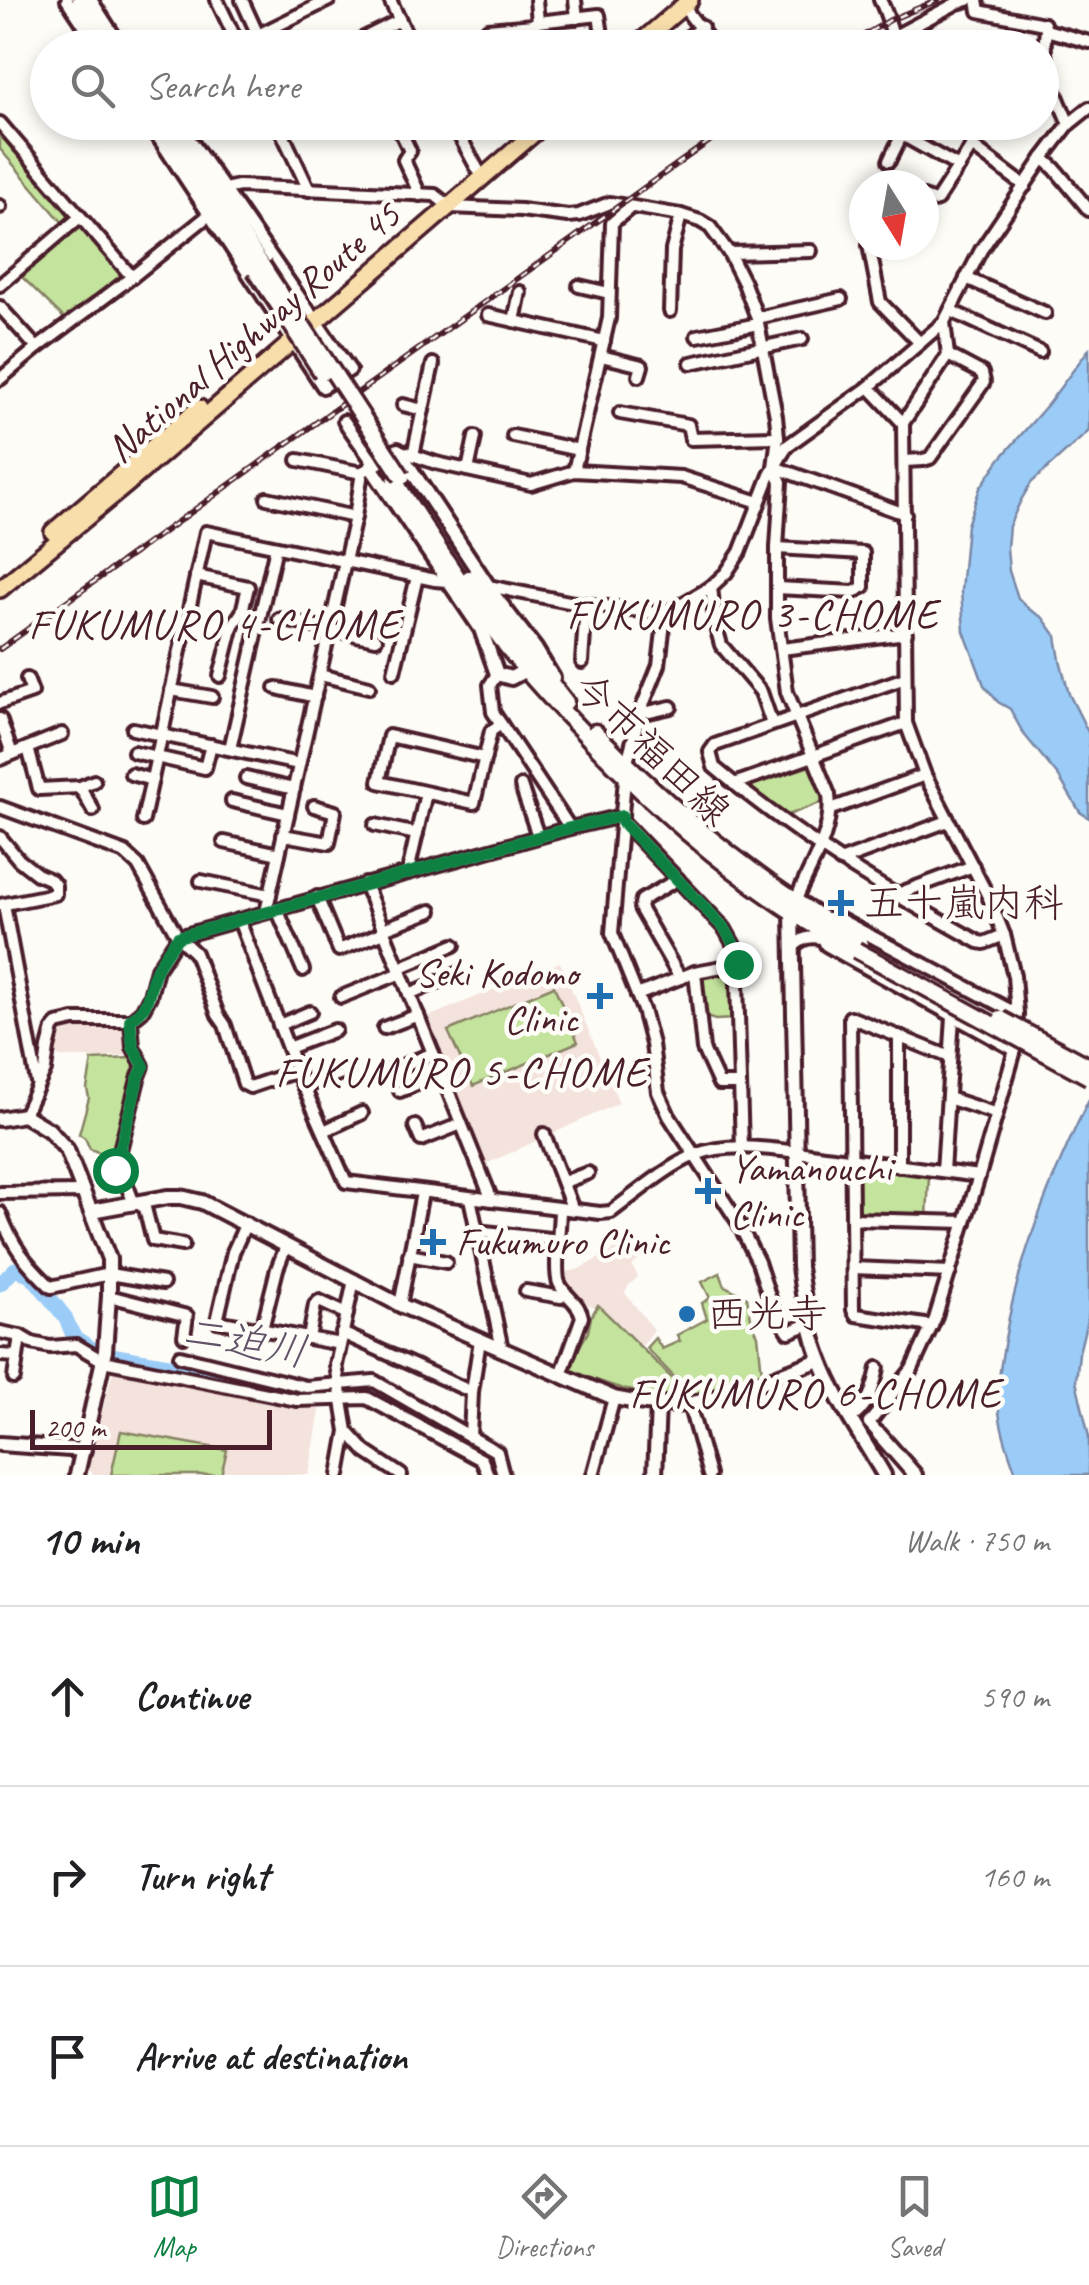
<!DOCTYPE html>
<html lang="en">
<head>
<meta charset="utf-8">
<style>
  :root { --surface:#fff; --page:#f2f2f2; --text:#202124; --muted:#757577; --line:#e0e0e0; --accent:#0b8043 }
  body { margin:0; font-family:Caveat,"Klee One",sans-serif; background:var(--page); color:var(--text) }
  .compass { position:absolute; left:849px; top:170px; width:90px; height:90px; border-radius:50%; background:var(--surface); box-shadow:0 5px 15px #0003; rotate:169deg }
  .scale { position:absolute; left:30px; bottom:25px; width:242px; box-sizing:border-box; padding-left:10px; border:5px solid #4a1f2b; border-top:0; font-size:28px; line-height:35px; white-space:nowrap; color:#4a1f2b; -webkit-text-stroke:8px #fdfcf7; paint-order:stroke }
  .stop { position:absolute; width:30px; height:30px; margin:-22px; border:8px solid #0b8043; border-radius:50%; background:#fff }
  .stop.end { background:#0b8043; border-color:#fff; box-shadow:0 2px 10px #0008 }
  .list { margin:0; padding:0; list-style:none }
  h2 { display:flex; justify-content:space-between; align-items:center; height:130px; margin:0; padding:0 40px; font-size:42px }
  h2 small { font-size:32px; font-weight:400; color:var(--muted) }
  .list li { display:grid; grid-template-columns:65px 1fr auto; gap:30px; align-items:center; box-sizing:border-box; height:180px; padding:0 40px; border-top:2px solid var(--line) }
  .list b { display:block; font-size:38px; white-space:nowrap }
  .list em { font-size:32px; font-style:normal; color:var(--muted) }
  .icon { flex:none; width:55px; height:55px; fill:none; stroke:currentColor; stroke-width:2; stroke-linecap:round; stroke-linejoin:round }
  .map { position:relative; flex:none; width:1089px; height:1475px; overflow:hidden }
  .search { position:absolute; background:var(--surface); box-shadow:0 5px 15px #0003; left:30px; right:30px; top:30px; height:110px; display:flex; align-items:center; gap:25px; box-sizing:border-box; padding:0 35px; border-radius:55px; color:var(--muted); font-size:38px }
  .sheet { height:670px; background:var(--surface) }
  nav { display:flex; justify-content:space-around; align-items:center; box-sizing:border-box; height:140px; border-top:2px solid var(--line); background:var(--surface); font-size:28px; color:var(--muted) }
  nav a { display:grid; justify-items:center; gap:5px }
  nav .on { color:var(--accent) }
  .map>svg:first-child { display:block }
  .built { fill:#f4e2dc }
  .green { fill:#c4e49d; stroke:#878264; stroke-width:2.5 }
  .water { fill:#9accf7; stroke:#7a87a5; stroke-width:2.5 }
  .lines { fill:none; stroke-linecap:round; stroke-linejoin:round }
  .river { stroke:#9accf7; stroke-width:15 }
  .minor-casing { stroke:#4a1f2b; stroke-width:18 }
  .tertiary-casing { stroke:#4a1f2b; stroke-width:20 }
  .secondary-casing { stroke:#4a1f2b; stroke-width:21 }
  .trunk-casing { stroke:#4a1f2b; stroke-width:22 }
  .minor { stroke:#fdfcf7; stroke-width:10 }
  .tertiary { stroke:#fdfcf7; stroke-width:12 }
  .secondary { stroke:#fdfcf7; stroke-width:14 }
  .trunk { stroke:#f8deab; stroke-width:15 }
  .rail-casing { stroke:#4a1f2b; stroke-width:6 }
  .rail { stroke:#fdfcf7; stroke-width:2.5; stroke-dasharray:8; stroke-linecap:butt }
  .tertiary-bridge-casing { stroke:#4a1f2b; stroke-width:20; stroke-linecap:butt }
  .secondary-bridge-casing { stroke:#4a1f2b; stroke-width:21; stroke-linecap:butt }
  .tertiary-bridge { stroke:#fdfcf7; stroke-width:12 }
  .secondary-bridge { stroke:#fdfcf7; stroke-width:14 }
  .route { stroke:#0b8043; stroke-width:12 }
  .poi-dot { fill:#1f6fb2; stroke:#fdfcf7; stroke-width:4 }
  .labels { text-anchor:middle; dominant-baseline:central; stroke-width:9; stroke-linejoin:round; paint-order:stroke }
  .street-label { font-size:40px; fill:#4a1f2b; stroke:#fdfcf7 }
  .poi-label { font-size:40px; fill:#4a1f2b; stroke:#fdfcf7; text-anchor:start }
  .neighbourhood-label { font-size:42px; letter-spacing:2.5px; fill:#4a1f2b; stroke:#fdfcf7 }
  .water-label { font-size:42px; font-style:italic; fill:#625368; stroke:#fdfcf7 }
</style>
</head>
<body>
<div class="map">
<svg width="1089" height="1475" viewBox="0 0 1089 1475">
  <rect width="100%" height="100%" fill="#fdfcf7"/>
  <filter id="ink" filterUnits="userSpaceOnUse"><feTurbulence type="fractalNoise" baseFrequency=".01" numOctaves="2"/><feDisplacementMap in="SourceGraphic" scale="20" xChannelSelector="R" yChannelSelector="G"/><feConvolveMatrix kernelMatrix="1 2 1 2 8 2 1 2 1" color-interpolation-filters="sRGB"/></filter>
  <g filter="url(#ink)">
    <g class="built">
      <path d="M560 962 619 1103 486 1164 428 1017Z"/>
      <path d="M127 1027 128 1045 133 1056H110L108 1058 60 1057 52 1052 55 1037 62 1028Z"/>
      <path d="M629 1242 644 1255 632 1266 638 1277 629 1285 625 1293 654 1330 642 1346 599 1304 594 1307 582 1302 565 1283 566 1272 577 1270Z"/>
      <path d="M113 1371 320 1410 309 1475H94L87 1468Z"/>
    </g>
    <g class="green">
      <path d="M0 135 69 216 63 223 0 149Z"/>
      <path d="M80 227 123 276 67 321 22 277Z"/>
      <path d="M813 765 828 800 783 817 751 792 753 785Z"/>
      <path d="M732 972 736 974 734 1019 715 1020 706 1017 700 984 705 976Z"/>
      <path d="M554 986 578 1042 473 1086 448 1031Z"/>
      <path d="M131 1058 136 1063 114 1158 90 1149 85 1138 79 1134 89 1098 87 1089 92 1060Z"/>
      <path d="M863 1167 929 1176 927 1218 865 1216 859 1212 858 1173Z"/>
      <path d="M720 1273 725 1286 747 1297 752 1323 758 1335 762 1373 692 1395 646 1348 655 1338 662 1349 680 1341 677 1335 707 1319 702 1303 710 1298 702 1282Z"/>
      <path d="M598 1305 683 1389 686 1395C638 1397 610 1386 567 1369L588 1332 591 1317Z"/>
      <path d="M121 1431 227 1450 221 1475H111Z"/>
    </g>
    <g class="water">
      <path d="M1089 349V431L1031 483 1021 500 1009 526 1007 548 1009 571 1018 598 1029 609 1043 618 1056 636 1060 660 1069 694 1089 734V818L1080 812 1059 777 1023 733 1010 709 998 702 984 685 964 631 961 591 967 525 980 488 1000 459 1048 404Z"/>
      <path d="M1089 1099V1312L1079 1353 1076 1381 1089 1437V1475H1017C1008 1452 999 1426 998 1401 997 1380 1002 1359 1005 1339 1019 1255 1052 1176 1089 1099Z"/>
    </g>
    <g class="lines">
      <path class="river" d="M0 1284 15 1269 26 1273 37 1282 65 1317 74 1337 99 1353 209 1372H228L269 1381 292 1393 341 1389H364L378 1395 458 1442 484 1454 491 1475"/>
      <g class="minor-casing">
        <g id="minor">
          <path d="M67 0 99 48"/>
          <path d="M217 0 240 48"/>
          <path d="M242 0 258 35 329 0"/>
          <path d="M390 0 413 48"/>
          <path d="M575 0 577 18"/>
          <path d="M880 0C889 15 890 32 898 48"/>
          <path d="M977 0 979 11 1044 24 1046 30"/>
          <path d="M683 6 715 48"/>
          <path d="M538 22 599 15 604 48"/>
          <path d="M533 24 538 22 536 0"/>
          <path d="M893 37 957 3 968 0"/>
          <path d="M344 48 400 20"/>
          <path d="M490 48 488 29 533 25 535 48"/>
          <path d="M673 48 702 27"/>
          <path d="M976 48 978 38 1032 48"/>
          <path d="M148 122 323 387 350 370 178 122"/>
          <path d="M277 122 309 190"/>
          <path d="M396 122 410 151 404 160 420 195"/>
          <path d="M452 122 478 170"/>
          <path d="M958 122 967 131 972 146 1025 186"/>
          <path d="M0 123 132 277"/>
          <path d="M1069 124C1056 93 1040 64 1046 30L1089 42"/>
          <path d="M902 135 959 167"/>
          <path d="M1043 158 1055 169 1089 210"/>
          <path d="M889 161 908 122"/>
          <path d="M225 189 239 186 435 195 450 207 521 210 568 216 579 215 610 203 681 215 700 221 710 227 729 253 744 283 757 318 776 416 778 437 774 467 781 482 777 548V618L787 692 829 795C834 835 807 870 793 907"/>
          <path d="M924 197 934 201 937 200 972 146"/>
          <path d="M0 206V207"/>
          <path d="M869 245 880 302 920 343"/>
          <path d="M729 253 811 251"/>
          <path d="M966 278 1045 313"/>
          <path d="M0 285 80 217"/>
          <path d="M579 286 609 293"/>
          <path d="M0 307 37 348 0 379"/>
          <path d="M670 311 672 250 681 215"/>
          <path d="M951 311 1040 352"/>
          <path d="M488 315 604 341"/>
          <path d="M757 318 841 299"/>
          <path d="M514 321 520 292"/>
          <path d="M697 336 758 324"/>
          <path d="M37 348 132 277 209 215"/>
          <path d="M601 356 642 366 639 376"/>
          <path d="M691 363 802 339"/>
          <path d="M869 387 903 423"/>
          <path d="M403 405 423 410"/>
          <path d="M620 413 688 425 691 439 778 437"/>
          <path d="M344 421 375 465"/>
          <path d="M513 436 579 450"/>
          <path d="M398 450 436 463 531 484 574 471 681 477 759 502"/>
          <path d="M413 455 433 364"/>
          <path d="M298 460 362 473"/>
          <path d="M904 461 923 460 930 458 984 382 982 373 948 355"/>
          <path d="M774 467 905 514"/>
          <path d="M468 470 475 437"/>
          <path d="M574 471 609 318 612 223 631 207"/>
          <path d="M267 498 355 517"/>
          <path d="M196 576 248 587 242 612 233 625 220 676"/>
          <path d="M488 586 574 603 665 614"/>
          <path d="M488 586 536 648 554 678"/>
          <path d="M711 587 715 623 721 645 761 692 772 724"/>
          <path d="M777 588 854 592 863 587V553L777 548"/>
          <path d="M279 619 376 639"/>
          <path d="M782 649 906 633"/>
          <path d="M582 662 586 605"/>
          <path d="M394 672 417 577"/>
          <path d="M497 674 490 685 493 712 570 828"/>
          <path d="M320 675 369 687"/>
          <path d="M905 678 715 745 710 752 714 767C798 838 883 889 979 942L984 943 1004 935"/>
          <path d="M276 688 315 697"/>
          <path d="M171 690 212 697"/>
          <path d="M0 703 32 692 27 679"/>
          <path d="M641 710 649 712 671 707"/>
          <path d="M0 719 12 754"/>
          <path d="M133 729 299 764"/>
          <path d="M28 748 39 789 80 787 94 781"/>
          <path d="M230 749 276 547"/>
          <path d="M134 752 205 768 211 745"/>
          <path d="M485 758 389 736 379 782 474 803 491 731 501 724"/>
          <path d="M0 759 62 734"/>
          <path d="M131 774 152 780"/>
          <path d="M246 778 294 789"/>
          <path d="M734 784 906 723"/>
          <path d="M521 786 538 836"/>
          <path d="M80 787 93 810"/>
          <path d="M232 801 288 814"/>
          <path d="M0 807 125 853 138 865 178 937 195 953 218 1015 225 1025 244 1084 250 1087 291 1073 298 1074 346 1182 600 1213 611 1212C637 1193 665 1168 695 1155 734 1139 792 1152 833 1157 882 1163 931 1170 979 1176"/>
          <path d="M831 809 925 775"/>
          <path d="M143 820 206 532 435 580 447 581"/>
          <path d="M622 821 725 929 736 949 742 1148"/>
          <path d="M375 825 417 834"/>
          <path d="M283 835 329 843 335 812 314 806"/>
          <path d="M0 837 19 860 37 874 51 880 55 885V894L0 905"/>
          <path d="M224 842 279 854"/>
          <path d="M840 861 948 821"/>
          <path d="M408 872 426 793"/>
          <path d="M678 879 642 900 640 908 680 978"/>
          <path d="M201 881 270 895"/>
          <path d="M365 884 492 1200"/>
          <path d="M895 895 973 866"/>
          <path d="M317 897 339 950 384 932"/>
          <path d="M4 905 37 1082"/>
          <path d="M277 909 303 970"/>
          <path d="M266 912 355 517 362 472 371 467"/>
          <path d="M821 918H837L1017 1014"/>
          <path d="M239 920 298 1074"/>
          <path d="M383 929 431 911"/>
          <path d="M823 938 826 945 845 956 1015 1050"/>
          <path d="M792 948C803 937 811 935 826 939"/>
          <path d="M399 968 454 945"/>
          <path d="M695 972 703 1049 719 1084H740"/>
          <path d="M409 994 457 974"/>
          <path d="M637 995 695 972 738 964"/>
          <path d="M341 997 401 973"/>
          <path d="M131 1020 133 1047 143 1066 138 1079 115 1170 127 1185 134 1204"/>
          <path d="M279 1025 310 1012"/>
          <path d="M384 1028 418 1015"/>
          <path d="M899 1036V1166"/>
          <path d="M288 1048 335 1030"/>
          <path d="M378 1076 433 1053"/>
          <path d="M304 1087 347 1071"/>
          <path d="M400 1091 441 1074"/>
          <path d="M948 1098 997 1114"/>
          <path d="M24 1115 45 1070 48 1048 53 1029 57 1024 74 1020H131L142 1011 150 996 157 969 178 937 570 828 622 816"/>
          <path d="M415 1126 421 1140 461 1124"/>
          <path d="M324 1131 362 1113"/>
          <path d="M544 1134 573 1210"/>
          <path d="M943 1171 953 1017"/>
          <path d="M564 1182 588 1173"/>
          <path d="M0 1193 83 1192"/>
          <path d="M470 1198 502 1349"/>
          <path d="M139 1204 145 1208 153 1240 183 1245"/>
          <path d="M560 1209C560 1224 554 1272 559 1283 565 1297 579 1302 582 1317L561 1375"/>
          <path d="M0 1213C12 1246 26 1263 51 1287L109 1274 163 1283"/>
          <path d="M853 1219 965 1222"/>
          <path d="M246 1223 233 1252 217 1321 340 1344"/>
          <path d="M476 1231 559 1240"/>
          <path d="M409 1255 446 1262"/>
          <path d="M853 1268 950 1272"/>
          <path d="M354 1280 336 1365 347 1431 366 1452 401 1475"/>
          <path d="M526 1291 561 1297 565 1292"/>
          <path d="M109 1296 187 1316 184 1336"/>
          <path d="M400 1305 422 1193"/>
          <path d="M809 1324 789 1332 773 1308 758 1262 738 1222 669 1116 658 1092 652 1044 643 1010 612 933 626 766 641 710 659 665 665 614 711 587 726 573 740 552 770 475 787 446 869 387 944 322 981 250 1043 158 1069 124 1089 108"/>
          <path d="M932 1326 856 1315 853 1310 850 1017 950 1057"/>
          <path d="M262 1329 277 1269 286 1246"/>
          <path d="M0 1332 20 1336 32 1343 50 1347 76 1345 103 1361 297 1400 367 1398 482 1460 488 1475"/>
          <path d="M342 1333 472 1392"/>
          <path d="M309 1338 315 1305 319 1301 347 1314"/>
          <path d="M0 1355 17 1356"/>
          <path d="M180 1356 306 1387 374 1381 497 1452 503 1475"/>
          <path d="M14 1378 20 1336"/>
          <path d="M689 1404 709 1475"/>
          <path d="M851 1418C868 1408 874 1387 878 1368"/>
          <path d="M879 1434 869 1423 912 1369 935 1319 979 1176 1015 1050 1017 1014 1014 976 1004 935 990 900 925 775 906 723 903 423 948 355 944 322"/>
          <path d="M470 1437 472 1392 480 1340"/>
          <path d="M339 1475 347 1431"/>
          <path d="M593 1475 614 1398"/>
        </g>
      </g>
      <g class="tertiary-casing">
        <g id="tertiary">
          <path d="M79 0 110 48"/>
          <path d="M90 0 121 48"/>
          <path d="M158 122 254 270"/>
          <path d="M170 122 263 265"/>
          <path d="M488 586 398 450 371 467 481 629 497 674 511 678 526 670"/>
          <path d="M792 912 799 1267C803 1298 809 1329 820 1358 835 1399 862 1437 884 1475"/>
          <path d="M0 1119 24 1115 49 1130 67 1150 109 1259V1296L105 1351 77 1475"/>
          <path d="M91 1211 168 1197H181L202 1202 400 1305 614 1398C638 1403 660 1406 685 1404 725 1400 781 1373 820 1360"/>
          <path d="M879 1434 915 1475"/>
          <path d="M0 1444 84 1450"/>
          <path d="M655 1475 658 1405"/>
        </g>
      </g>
      <g class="secondary-casing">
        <g id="secondary">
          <path d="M395 481C428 533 461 584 497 634 521 667 549 697 577 726 658 813 750 894 856 950"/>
          <path d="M469 578 566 702"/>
          <path d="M595 732C674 814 762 884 860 942"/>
        </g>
      </g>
      <g class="trunk-casing">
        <g id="trunk">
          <path d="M634 48 690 0"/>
          <path d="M53 532 199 408"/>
          <path d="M0 589 127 484 547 122"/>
        </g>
      </g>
      <use href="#minor" class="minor"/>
      <use href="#tertiary" class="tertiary"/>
      <use href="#secondary" class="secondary"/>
      <use href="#trunk" class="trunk"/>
      <g class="rail-casing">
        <g id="rail">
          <path d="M842 48 890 20 938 0"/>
          <path d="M0 649 736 122"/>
        </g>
      </g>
      <use href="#rail" class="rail"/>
      <g class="tertiary-bridge-casing">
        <g id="tertiary-bridge">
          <path d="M263 265 303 326"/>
          <path d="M254 270 296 333"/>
        </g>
      </g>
      <g class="secondary-bridge-casing">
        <g id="secondary-bridge">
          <path d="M303 326 402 477"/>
          <path d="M296 333 322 373"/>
          <path d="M856 950 1089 1077"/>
          <path d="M1001 1019 1089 1066"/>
        </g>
      </g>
      <use href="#tertiary-bridge" class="tertiary-bridge"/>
      <use href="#secondary-bridge" class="secondary-bridge"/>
    </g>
  </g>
  <g class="lines" filter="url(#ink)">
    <path class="route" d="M115 1170 138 1079 144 1066 133 1047 130 1020C153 1004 146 993 156 971 161 959 170 948 178 937L570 828 622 816V822L725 929 736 948 738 964"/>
  </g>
  <g class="poi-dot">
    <path d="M836 888h10v10h10v10h-10v10h-10v-10h-10v-10h10z"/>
    <path d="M595 981h10v10h10v10h-10v10h-10v-10h-10v-10h10z"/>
    <path d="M703 1176h10v10h10v10h-10v10h-10v-10h-10v-10h10z"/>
    <path d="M428 1227h10v10h10v10h-10v10h-10v-10h-10v-10h10z"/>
    <circle cx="687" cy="1314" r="10"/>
  </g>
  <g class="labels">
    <g class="street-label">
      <text transform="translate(253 332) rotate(-41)">National Highway Route 45</text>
      <text transform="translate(652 749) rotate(44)">今市福田線</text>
    </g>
    <g class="poi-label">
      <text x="864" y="903">五十嵐内科</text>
      <text x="578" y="973" text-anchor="end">Seki Kodomo<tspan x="578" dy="46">Clinic</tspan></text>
      <text x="730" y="1168">Yamanouchi<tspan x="730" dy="46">Clinic</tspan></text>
      <text x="456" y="1242">Fukumuro Clinic</text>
      <text x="707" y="1314">西光寺</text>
    </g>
    <g class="neighbourhood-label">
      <text x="753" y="614">FUKUMURO 3-CHOME</text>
      <text x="215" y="624">FUKUMURO 4-CHOME</text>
      <text x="462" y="1072">FUKUMURO 5-CHOME</text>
      <text x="816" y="1393">FUKUMURO 6-CHOME</text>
    </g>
    <g class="water-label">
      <text transform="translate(245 1342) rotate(10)">二迫川</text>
    </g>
  </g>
</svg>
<svg class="compass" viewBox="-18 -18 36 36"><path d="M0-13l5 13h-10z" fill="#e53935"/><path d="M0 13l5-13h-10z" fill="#757577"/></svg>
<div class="scale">200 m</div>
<div class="stop" style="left:115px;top:1170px"></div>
<div class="stop end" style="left:738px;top:964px"></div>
<div class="search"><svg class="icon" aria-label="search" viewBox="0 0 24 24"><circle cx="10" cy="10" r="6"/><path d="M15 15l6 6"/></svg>Search here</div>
</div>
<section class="sheet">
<h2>10 min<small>Walk · 750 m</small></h2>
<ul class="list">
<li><svg class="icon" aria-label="ahead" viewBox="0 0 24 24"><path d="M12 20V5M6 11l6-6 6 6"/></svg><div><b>Continue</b></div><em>590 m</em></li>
<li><svg class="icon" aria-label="right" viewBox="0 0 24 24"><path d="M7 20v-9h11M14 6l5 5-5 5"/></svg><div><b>Turn right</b></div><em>160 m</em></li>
<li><svg class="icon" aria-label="arrive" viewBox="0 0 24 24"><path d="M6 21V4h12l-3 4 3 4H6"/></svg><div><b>Arrive at destination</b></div></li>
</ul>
</section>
<nav>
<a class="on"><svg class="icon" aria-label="map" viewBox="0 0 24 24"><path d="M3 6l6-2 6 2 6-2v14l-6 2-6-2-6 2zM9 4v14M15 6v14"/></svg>Map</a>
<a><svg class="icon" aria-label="directions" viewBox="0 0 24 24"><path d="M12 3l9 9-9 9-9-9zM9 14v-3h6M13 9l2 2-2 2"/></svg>Directions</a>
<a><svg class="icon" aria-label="saved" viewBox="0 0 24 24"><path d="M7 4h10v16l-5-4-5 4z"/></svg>Saved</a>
</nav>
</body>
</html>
